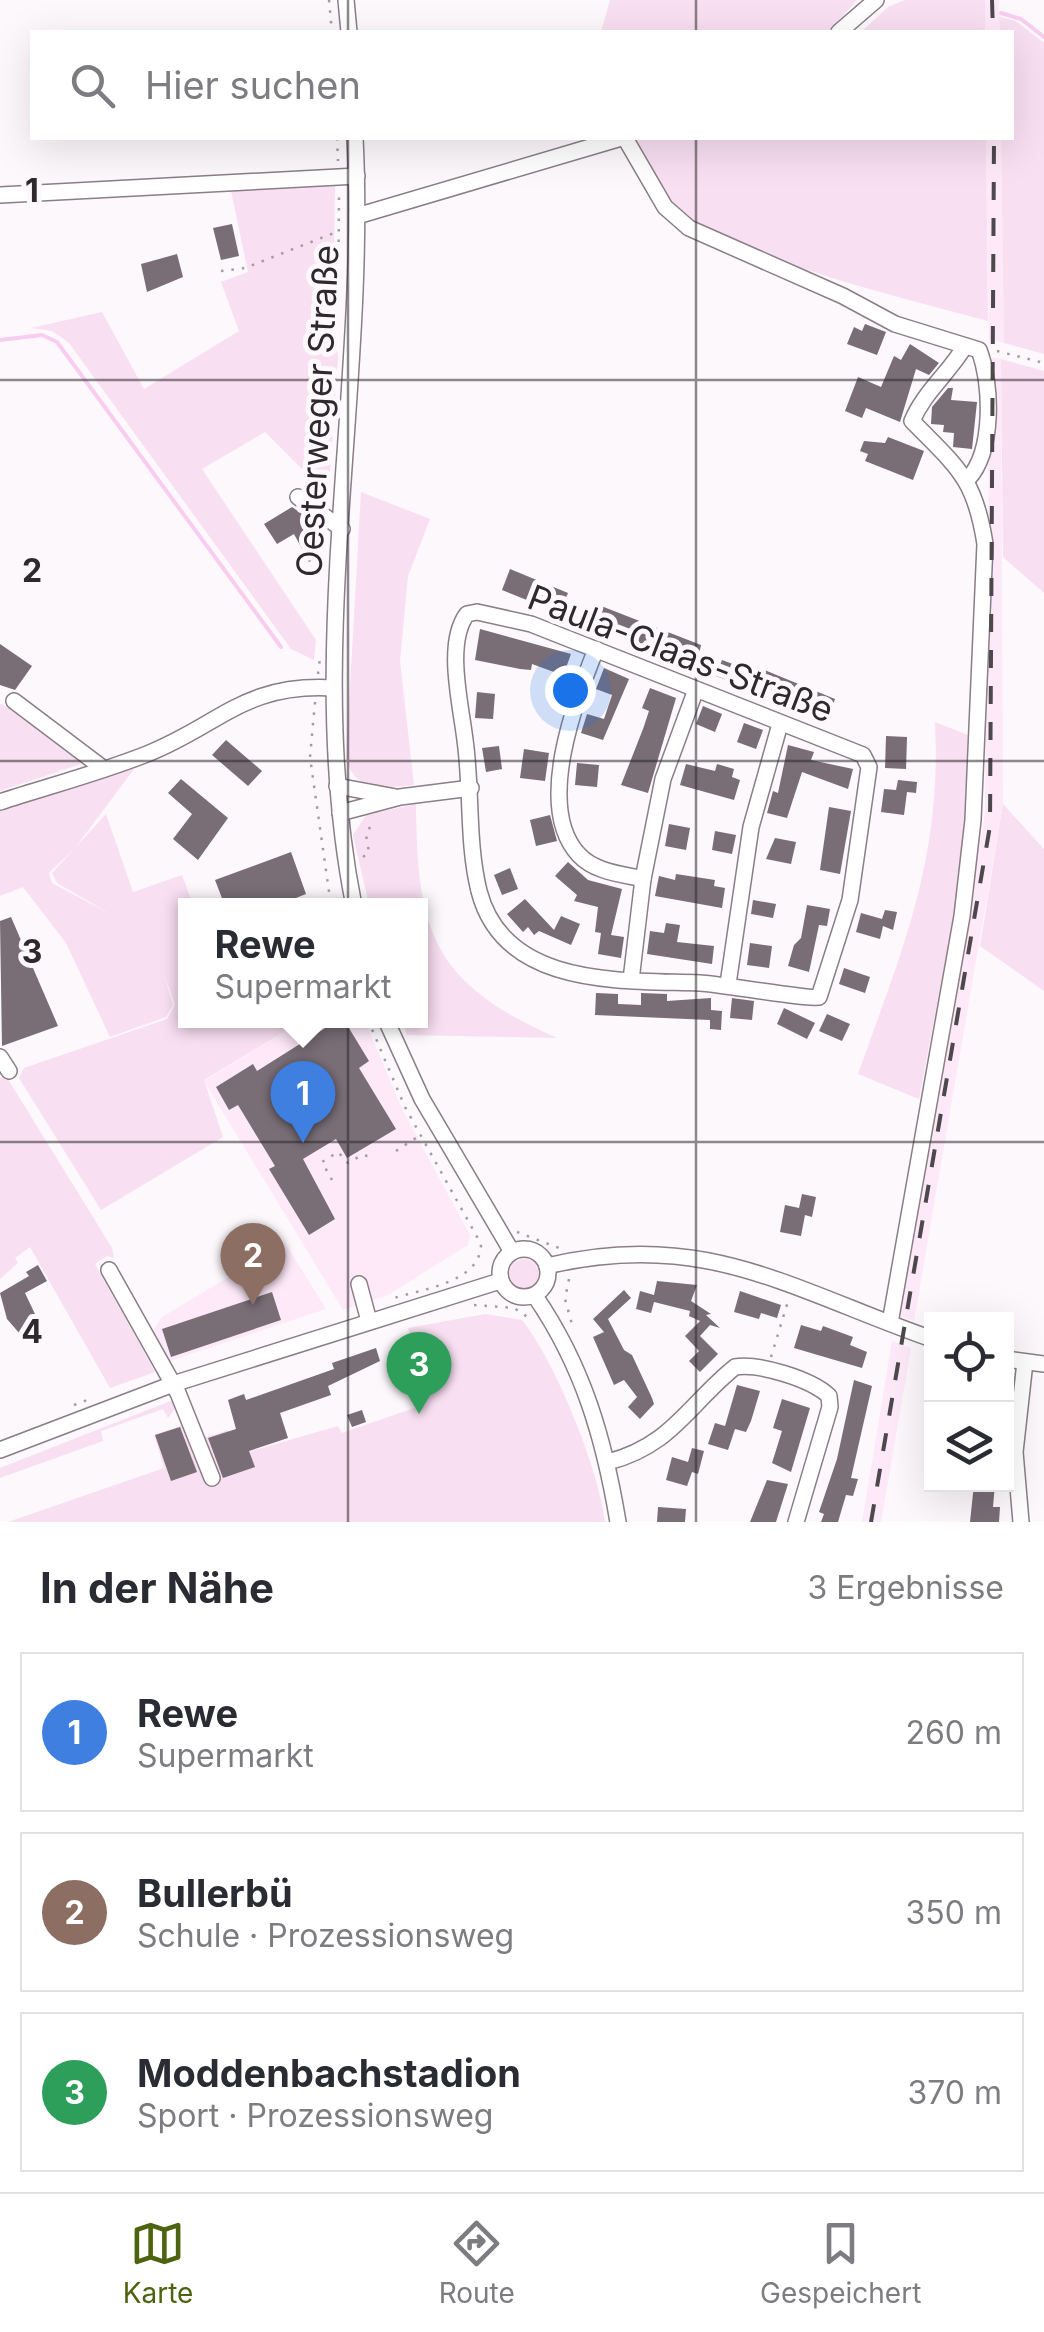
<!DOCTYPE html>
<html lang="de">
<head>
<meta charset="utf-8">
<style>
  :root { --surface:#fff; --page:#f7f7f7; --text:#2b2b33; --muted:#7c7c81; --line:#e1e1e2; --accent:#4e6310 }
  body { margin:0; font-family:Inter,sans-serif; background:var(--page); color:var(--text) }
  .controls { position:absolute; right:30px; bottom:30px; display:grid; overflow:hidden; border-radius:0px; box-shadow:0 10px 40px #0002 }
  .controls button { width:90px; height:90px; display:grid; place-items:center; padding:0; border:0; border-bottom:2px solid var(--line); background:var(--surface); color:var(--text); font:50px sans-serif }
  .you { position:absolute; left:570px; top:690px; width:35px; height:35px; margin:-25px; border:8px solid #fff; border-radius:50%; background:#1a73e8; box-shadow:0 0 0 15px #1a73e833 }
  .badge { display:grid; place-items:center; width:65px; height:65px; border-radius:50%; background:var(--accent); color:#fff; font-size:32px; font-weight:700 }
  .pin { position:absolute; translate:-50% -82px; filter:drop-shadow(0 2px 5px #0008) }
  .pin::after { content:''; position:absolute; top:52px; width:35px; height:30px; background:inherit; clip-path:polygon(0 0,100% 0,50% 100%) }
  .popup { position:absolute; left:178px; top:898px; width:250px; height:130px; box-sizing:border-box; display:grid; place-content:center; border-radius:0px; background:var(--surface); filter:drop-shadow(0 2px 8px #0005); font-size:32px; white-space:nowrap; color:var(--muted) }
  .popup b { font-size:38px; color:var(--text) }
  .popup::after { content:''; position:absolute; left:50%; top:100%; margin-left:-20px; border:20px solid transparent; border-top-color:var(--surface) }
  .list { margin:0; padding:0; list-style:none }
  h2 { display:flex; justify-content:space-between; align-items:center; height:130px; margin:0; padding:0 40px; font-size:42px }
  h2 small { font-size:32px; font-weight:400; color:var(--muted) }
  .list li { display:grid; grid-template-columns:65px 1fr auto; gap:30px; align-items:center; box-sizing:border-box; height:160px; margin:0 20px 20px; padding:0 20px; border:2px solid var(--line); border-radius:0px }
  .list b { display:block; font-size:38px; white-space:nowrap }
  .list p { margin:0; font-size:32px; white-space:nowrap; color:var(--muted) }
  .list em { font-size:32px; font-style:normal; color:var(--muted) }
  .icon { flex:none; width:55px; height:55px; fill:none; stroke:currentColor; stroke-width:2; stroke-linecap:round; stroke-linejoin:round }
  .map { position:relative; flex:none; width:1044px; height:1522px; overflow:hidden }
  .search { position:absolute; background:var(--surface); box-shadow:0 10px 40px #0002; left:30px; right:30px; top:30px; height:110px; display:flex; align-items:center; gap:25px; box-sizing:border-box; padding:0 35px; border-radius:0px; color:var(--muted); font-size:38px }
  .sheet { height:670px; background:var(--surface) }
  nav { display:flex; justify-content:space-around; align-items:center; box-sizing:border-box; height:140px; border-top:2px solid var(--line); background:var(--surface); font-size:28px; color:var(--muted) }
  nav a { display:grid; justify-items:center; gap:5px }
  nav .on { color:var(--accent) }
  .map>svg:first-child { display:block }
  .built { fill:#fde9f8 }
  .green { fill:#f8dff2 }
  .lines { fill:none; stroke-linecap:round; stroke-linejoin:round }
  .stream { stroke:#f9cdef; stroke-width:4 }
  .building { fill:#796d76 }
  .minor-casing { stroke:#8a7e87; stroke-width:18 }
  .path { stroke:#a29da1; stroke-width:2.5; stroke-dasharray:2.5 8; stroke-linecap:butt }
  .minor { stroke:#fff; stroke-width:15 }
  .rail { stroke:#4d484c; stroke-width:4; stroke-dasharray:18 18; stroke-linecap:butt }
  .grid { fill:none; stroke:#2e292d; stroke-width:2.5; stroke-opacity:0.55 }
  .labels { text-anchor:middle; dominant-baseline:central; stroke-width:10; stroke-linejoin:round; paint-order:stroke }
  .street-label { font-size:35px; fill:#2e292d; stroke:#fdf8fc }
  .grid-label { font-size:32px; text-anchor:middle; font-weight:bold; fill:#2e292d; stroke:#fdf8fc; stroke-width:10; stroke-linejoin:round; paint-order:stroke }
</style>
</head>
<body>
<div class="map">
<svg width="1044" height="1522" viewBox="0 0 1044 1522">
  <rect width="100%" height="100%" fill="#fdf8fc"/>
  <g class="built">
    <path d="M985 0H999L1000 32H985Z"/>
    <path d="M986 138H1001L1004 343 989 339Z"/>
    <path d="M990 358 1001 359 1003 804 914 1321 900 1316 985 814Z"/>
    <path d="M302 1021H365L403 1111 470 1235 468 1245 388 1295 343 1310 204 1081Z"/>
    <path d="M285 1243 326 1309 167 1362 151 1334 162 1317Z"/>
    <path d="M892 1341 911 1348 881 1522H862Z"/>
  </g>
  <g class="green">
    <path d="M610 0H857L828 32H601Z"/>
    <path d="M905 0H985V32H861L888 7Z"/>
    <path d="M999 17 1016 21 1044 43V354L1004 343 1001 138H1012V32H1000Z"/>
    <path d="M643 138H986L988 321C919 302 716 254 673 206 657 189 647 160 635 140Z"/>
    <path d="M335 186 333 326 338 357 329 486 309 476 265 432 202 469 316 640 314 660 291 649 69 343 52 331 31 328 102 312 144 389 239 331 221 282 248 272 231 191Z"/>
    <path d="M1001 359 1044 371V593L1003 557Z"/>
    <path d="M361 492 430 519 408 576 400 661 414 785C384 788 354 793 346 757Z"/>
    <path d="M0 704H2L84 763 0 791Z"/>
    <path d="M935 722 968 735 962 872 919 1099 858 1074C903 948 942 859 935 722Z"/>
    <path d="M134 769 75 848 49 873 52 883 112 915 57 883 52 873 106 814 133 892 182 875 193 905 186 906V1020L302 1021 204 1080 223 1137 101 1210 19 1078 24 1068 167 1019 175 1005 164 974 173 1005 166 1017 110 1037 66 943 23 887 0 896V809L116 770Z"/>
    <path d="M416 804C417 933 433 983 557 1038L407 1035 402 1021 420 1020V906L369 905 353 835 366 815Z"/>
    <path d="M1003 804 1044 849V991L980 946Z"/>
    <path d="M6 1076 112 1248 114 1258 107 1256 95 1264 155 1372 110 1388 30 1247 15 1258 18 1263 0 1279V1078Z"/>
    <circle cx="524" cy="1274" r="15"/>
    <path d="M485 1314 522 1320C555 1361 599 1469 605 1522H8L164 1468 154 1435 183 1425 193 1456 208 1450 204 1438 228 1430 238 1455 338 1426 342 1433 426 1404 408 1328Z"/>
    <path d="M173 1400 176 1407 168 1418 163 1409 101 1431 103 1441 0 1478V1468Z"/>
  </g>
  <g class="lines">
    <g class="stream">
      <path d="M1001 13 1021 19 1044 37"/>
      <path d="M0 340 42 335 57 342 281 647"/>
    </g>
  </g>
  <g class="building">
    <path d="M232 224 239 256 221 260 213 228Z"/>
    <path d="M177 254 183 277 147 292 141 264Z"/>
    <path d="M865 324 886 332 877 355 847 344 854 327 862 331Z"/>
    <path d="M910 344 939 363 929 375 916 369 900 422 866 408 862 418 845 411 858 377 881 387 894 356 901 360Z"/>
    <path d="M948 388H953L951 400 977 402 972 449 953 447 954 433 943 432 944 425 931 424 932 407Z"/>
    <path d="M888 437 924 451 913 480 865 461 868 454 860 451 864 441 885 443Z"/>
    <path d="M292 507 308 518 322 546 316 549 320 556 309 562 294 534 277 544 264 524Z"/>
    <path d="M510 569 568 593 559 613 502 590Z"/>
    <path d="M596 604 701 645 696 670 587 624Z"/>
    <path d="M480 629 571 654 567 665 576 669 570 686 559 682 562 675 532 664 531 670 520 669 475 660Z"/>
    <path d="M0 644 32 666 15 690 0 685Z"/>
    <path d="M722 660 741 667 734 683 716 676Z"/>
    <path d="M604 668 629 679 603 740 581 733 587 714 604 719 612 695 596 689Z"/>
    <path d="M762 669 835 699 827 719 753 690Z"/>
    <path d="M650 688 676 698 648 793 621 785 643 729 649 711 642 708Z"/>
    <path d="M477 692 495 694 493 719 475 718Z"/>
    <path d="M703 706 722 714 715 732 696 724Z"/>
    <path d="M744 723 763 730 756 749 737 742Z"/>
    <path d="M886 736 907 737 906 769 885 768Z"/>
    <path d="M226 740 262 771 248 786 212 755Z"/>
    <path d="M788 745 814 752 811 760 853 769 848 789 802 772 787 818 767 813 773 791 778 793Z"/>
    <path d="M499 746 502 769 486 772 482 748Z"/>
    <path d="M524 749 549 753 545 781 520 778Z"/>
    <path d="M577 763 599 765 597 787 575 785Z"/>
    <path d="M686 764 715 771 717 764 734 769 732 777 740 780 734 800 680 785Z"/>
    <path d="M181 779 228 818 198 860 173 839 192 814 168 793Z"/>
    <path d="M898 780 917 782 916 793 907 792 904 815 881 812 884 789 896 790Z"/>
    <path d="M829 807 851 811 840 874 820 870Z"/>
    <path d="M550 815 557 841 536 846 530 820Z"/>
    <path d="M669 824 690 828 686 850 665 846Z"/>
    <path d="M715 831 736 835 732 854 712 850Z"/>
    <path d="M775 838 796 842 791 864 766 859Z"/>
    <path d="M291 852 306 894 276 906H225L215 880Z"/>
    <path d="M568 862 588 880 622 889 611 935 624 937 621 958 598 954 601 933 595 932 598 907 574 901 577 895 555 876Z"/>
    <path d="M510 868 518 889 502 895 494 875Z"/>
    <path d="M676 874 715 880 714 886 725 888 722 908 655 896 659 876 675 880Z"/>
    <path d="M525 899 554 930 561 916 580 924 571 945 539 931 534 935 528 927 523 932 507 914Z"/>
    <path d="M753 900 776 904 773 918 751 914Z"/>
    <path d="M807 905 830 909 827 926 819 925 809 972 788 966 794 945 801 938Z"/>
    <path d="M885 910 897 912 893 930 883 926 880 939 856 932 861 913 882 919Z"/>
    <path d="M11 917 58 1026 2 1046 0 921Z"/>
    <path d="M666 923 680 925 677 942 714 946 712 964 647 954 650 931 664 933Z"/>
    <path d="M750 943 772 946 769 968 747 965Z"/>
    <path d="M844 968 870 977 865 993 839 984Z"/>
    <path d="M596 993 618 994V1004L641 1005V993L667 994V1001L711 998V1010L722 1011 721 1030 710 1029V1020L595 1015Z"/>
    <path d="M732 998 754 1001 752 1020 730 1018Z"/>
    <path d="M784 1008 815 1023 807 1039 777 1024Z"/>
    <path d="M827 1014 850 1024 842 1041 819 1031Z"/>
    <path d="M338 1020H344L369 1061 359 1068 396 1129 347 1158 336 1139 303 1159 335 1219 309 1235 269 1169 275 1166 238 1105 229 1110 216 1087 253 1064 257 1071Z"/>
    <path d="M802 1194 816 1197 812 1217 805 1215 801 1236 780 1232 785 1205 799 1208Z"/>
    <path d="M38 1265 47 1281 25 1293 44 1333 27 1342 7 1319 0 1293 29 1276 26 1272Z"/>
    <path d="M657 1281 697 1285 691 1301 711 1314 706 1315 720 1328 710 1325 700 1336 718 1354 700 1372 689 1361 699 1351 685 1336 700 1321 689 1316 690 1311 654 1302 651 1313 636 1309 640 1291 654 1295Z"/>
    <path d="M624 1290 631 1298 608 1319 624 1350 632 1355 652 1398 654 1404 640 1419 628 1407 637 1397 624 1380 614 1385 593 1337 604 1332 593 1319Z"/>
    <path d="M740 1291 781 1305 777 1318 761 1313 759 1319 734 1312Z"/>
    <path d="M272 1292 281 1320 171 1357 162 1329Z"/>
    <path d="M801 1325 821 1331 823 1326 853 1337 850 1345 867 1352 862 1368 794 1348Z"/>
    <path d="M376 1348 380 1361 328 1386 331 1395 280 1413 288 1438 249 1451 255 1467 223 1478 208 1438 236 1429 228 1400 244 1394 246 1400 334 1369 332 1363Z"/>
    <path d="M854 1380 872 1386 851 1478 858 1479 853 1496 846 1495 838 1522H821L824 1514 819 1512 837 1459Z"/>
    <path d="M737 1385 760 1391 751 1421 746 1432 735 1429 728 1450 708 1444 715 1423 725 1426Z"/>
    <path d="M782 1399 810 1408 791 1472 772 1463 782 1431 773 1428Z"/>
    <path d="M362 1410 366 1422 352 1427 347 1415Z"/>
    <path d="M180 1427 197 1472 171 1481 155 1435Z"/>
    <path d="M692 1448 704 1451 698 1474 692 1472 687 1486 666 1480 672 1457 688 1462Z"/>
    <path d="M767 1480 788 1484 776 1522H750Z"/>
    <path d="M974 1484H995L993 1507H1000L999 1522H970Z"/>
    <path d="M658 1507 686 1509 685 1522H657Z"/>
  </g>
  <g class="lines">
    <g class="minor-casing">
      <g id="minor">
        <path d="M346 0 349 32"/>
        <path d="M839 32 876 0"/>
        <path d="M625 138 665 207 689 228 843 296 895 324 979 350C992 384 994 451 968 479"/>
        <path d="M0 195 357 176"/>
        <path d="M357 216 621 138"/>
        <path d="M298 497 342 529"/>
        <path d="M477 612 531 624 863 755 869 767 850 900 819 997C812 1000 720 984 700 983 624 980 504 989 479 891 467 843 472 790 465 740 461 705 445 643 467 614Z"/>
        <path d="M596 649C576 700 534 807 579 855 595 872 621 874 643 879"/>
        <path d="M14 701 104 769"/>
        <path d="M337 786 396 797"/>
        <path d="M0 802C49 786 99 773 147 754 220 725 244 683 333 688"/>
        <path d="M340 813 400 797 471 788"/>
        <path d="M354 906C303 652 368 393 355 138"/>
        <path d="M631 980 643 879 663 779 695 692"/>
        <path d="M728 984 751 827 780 724"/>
        <path d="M386 1020 422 1099 512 1252"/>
        <path d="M0 1057 9 1071"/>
        <circle cx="524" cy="1273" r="24"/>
        <path d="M547 1266C703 1228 792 1290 932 1339"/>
        <path d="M109 1270 178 1393 212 1478"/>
        <path d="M359 1284 369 1321"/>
        <path d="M535 1296C583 1366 604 1438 618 1522"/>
        <path d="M890 1323 962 916 973 820 985 544C975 478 957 467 912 421 925 391 949 373 965 346"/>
        <path d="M1006 1359 1044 1364"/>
        <path d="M0 1450 173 1384 500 1281"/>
        <path d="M608 1462C671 1446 688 1405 735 1367 759 1363 811 1379 829 1396L830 1407 796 1522"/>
        <path d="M1021 1522 1015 1452 1025 1362"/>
      </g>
    </g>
    <g class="path">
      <path d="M329 0 332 32"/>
      <path d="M337 138 338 161"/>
      <path d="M221 271 245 268 339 231"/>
      <path d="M338 326 339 194"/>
      <path d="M997 351 1044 363"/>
      <path d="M318 674 320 658"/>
      <path d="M315 702 310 757 331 906"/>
      <path d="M363 857 369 852 366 835 373 821"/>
      <path d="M368 1020 405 1107 481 1244C481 1283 421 1289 391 1299"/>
      <path d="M396 1151 419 1136"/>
      <path d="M332 1180 322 1162 338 1152 348 1163 362 1155 374 1157"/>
      <path d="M517 1232 559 1248"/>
      <path d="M569 1279 565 1299 573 1328"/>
      <path d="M474 1305 514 1308 532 1320"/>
      <path d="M771 1357 789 1298"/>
      <path d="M74 1405 90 1399"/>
    </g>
    <use href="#minor" class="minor"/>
    <g class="rail">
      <path d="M992 0 993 32"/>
      <path d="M871 1522 990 826 994 138"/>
    </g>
  </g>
  <path class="grid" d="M348 0V32M696 0V32M348 138V1522M696 138V1522M0 380H1044M0 761H1044M0 1142H1044"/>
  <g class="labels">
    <g class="street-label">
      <text transform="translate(317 411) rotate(-87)">Oesterweger Straße</text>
      <text transform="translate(681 653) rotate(21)">Paula-Claas-Straße</text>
    </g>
  </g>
  <g class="grid-label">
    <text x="32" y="202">1</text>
    <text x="32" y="582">2</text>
    <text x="32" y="963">3</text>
    <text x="32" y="1343">4</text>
  </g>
</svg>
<div class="controls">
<button><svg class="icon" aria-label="locate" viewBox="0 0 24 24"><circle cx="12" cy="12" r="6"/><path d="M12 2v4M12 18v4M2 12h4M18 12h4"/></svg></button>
<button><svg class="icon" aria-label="layers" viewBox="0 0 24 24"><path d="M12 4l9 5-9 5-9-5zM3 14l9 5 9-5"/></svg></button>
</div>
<div class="you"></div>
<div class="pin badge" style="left:303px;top:1143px;background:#3f7fe0">1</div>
<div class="popup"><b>Rewe</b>Supermarkt</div>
<div class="pin badge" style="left:253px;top:1305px;background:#8d6e63">2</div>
<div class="pin badge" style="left:419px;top:1414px;background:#2e9e5b">3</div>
<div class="search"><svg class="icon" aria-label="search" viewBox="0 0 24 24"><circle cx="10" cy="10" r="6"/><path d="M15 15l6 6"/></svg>Hier suchen</div>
</div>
<section class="sheet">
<h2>In der Nähe<small>3 Ergebnisse</small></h2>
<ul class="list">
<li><span class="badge" style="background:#3f7fe0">1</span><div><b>Rewe</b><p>Supermarkt</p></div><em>260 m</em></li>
<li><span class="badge" style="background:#8d6e63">2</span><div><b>Bullerbü</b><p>Schule · Prozessionsweg</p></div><em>350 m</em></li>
<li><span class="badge" style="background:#2e9e5b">3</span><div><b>Moddenbachstadion</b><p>Sport · Prozessionsweg</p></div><em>370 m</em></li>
</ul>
</section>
<nav>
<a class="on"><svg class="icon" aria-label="map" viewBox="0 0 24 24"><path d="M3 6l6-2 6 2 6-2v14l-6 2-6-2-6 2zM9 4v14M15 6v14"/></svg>Karte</a>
<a><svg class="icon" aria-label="directions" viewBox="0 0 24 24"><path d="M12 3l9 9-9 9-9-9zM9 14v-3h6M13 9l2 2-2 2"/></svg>Route</a>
<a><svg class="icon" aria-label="saved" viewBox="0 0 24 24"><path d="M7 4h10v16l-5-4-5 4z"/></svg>Gespeichert</a>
</nav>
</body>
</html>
